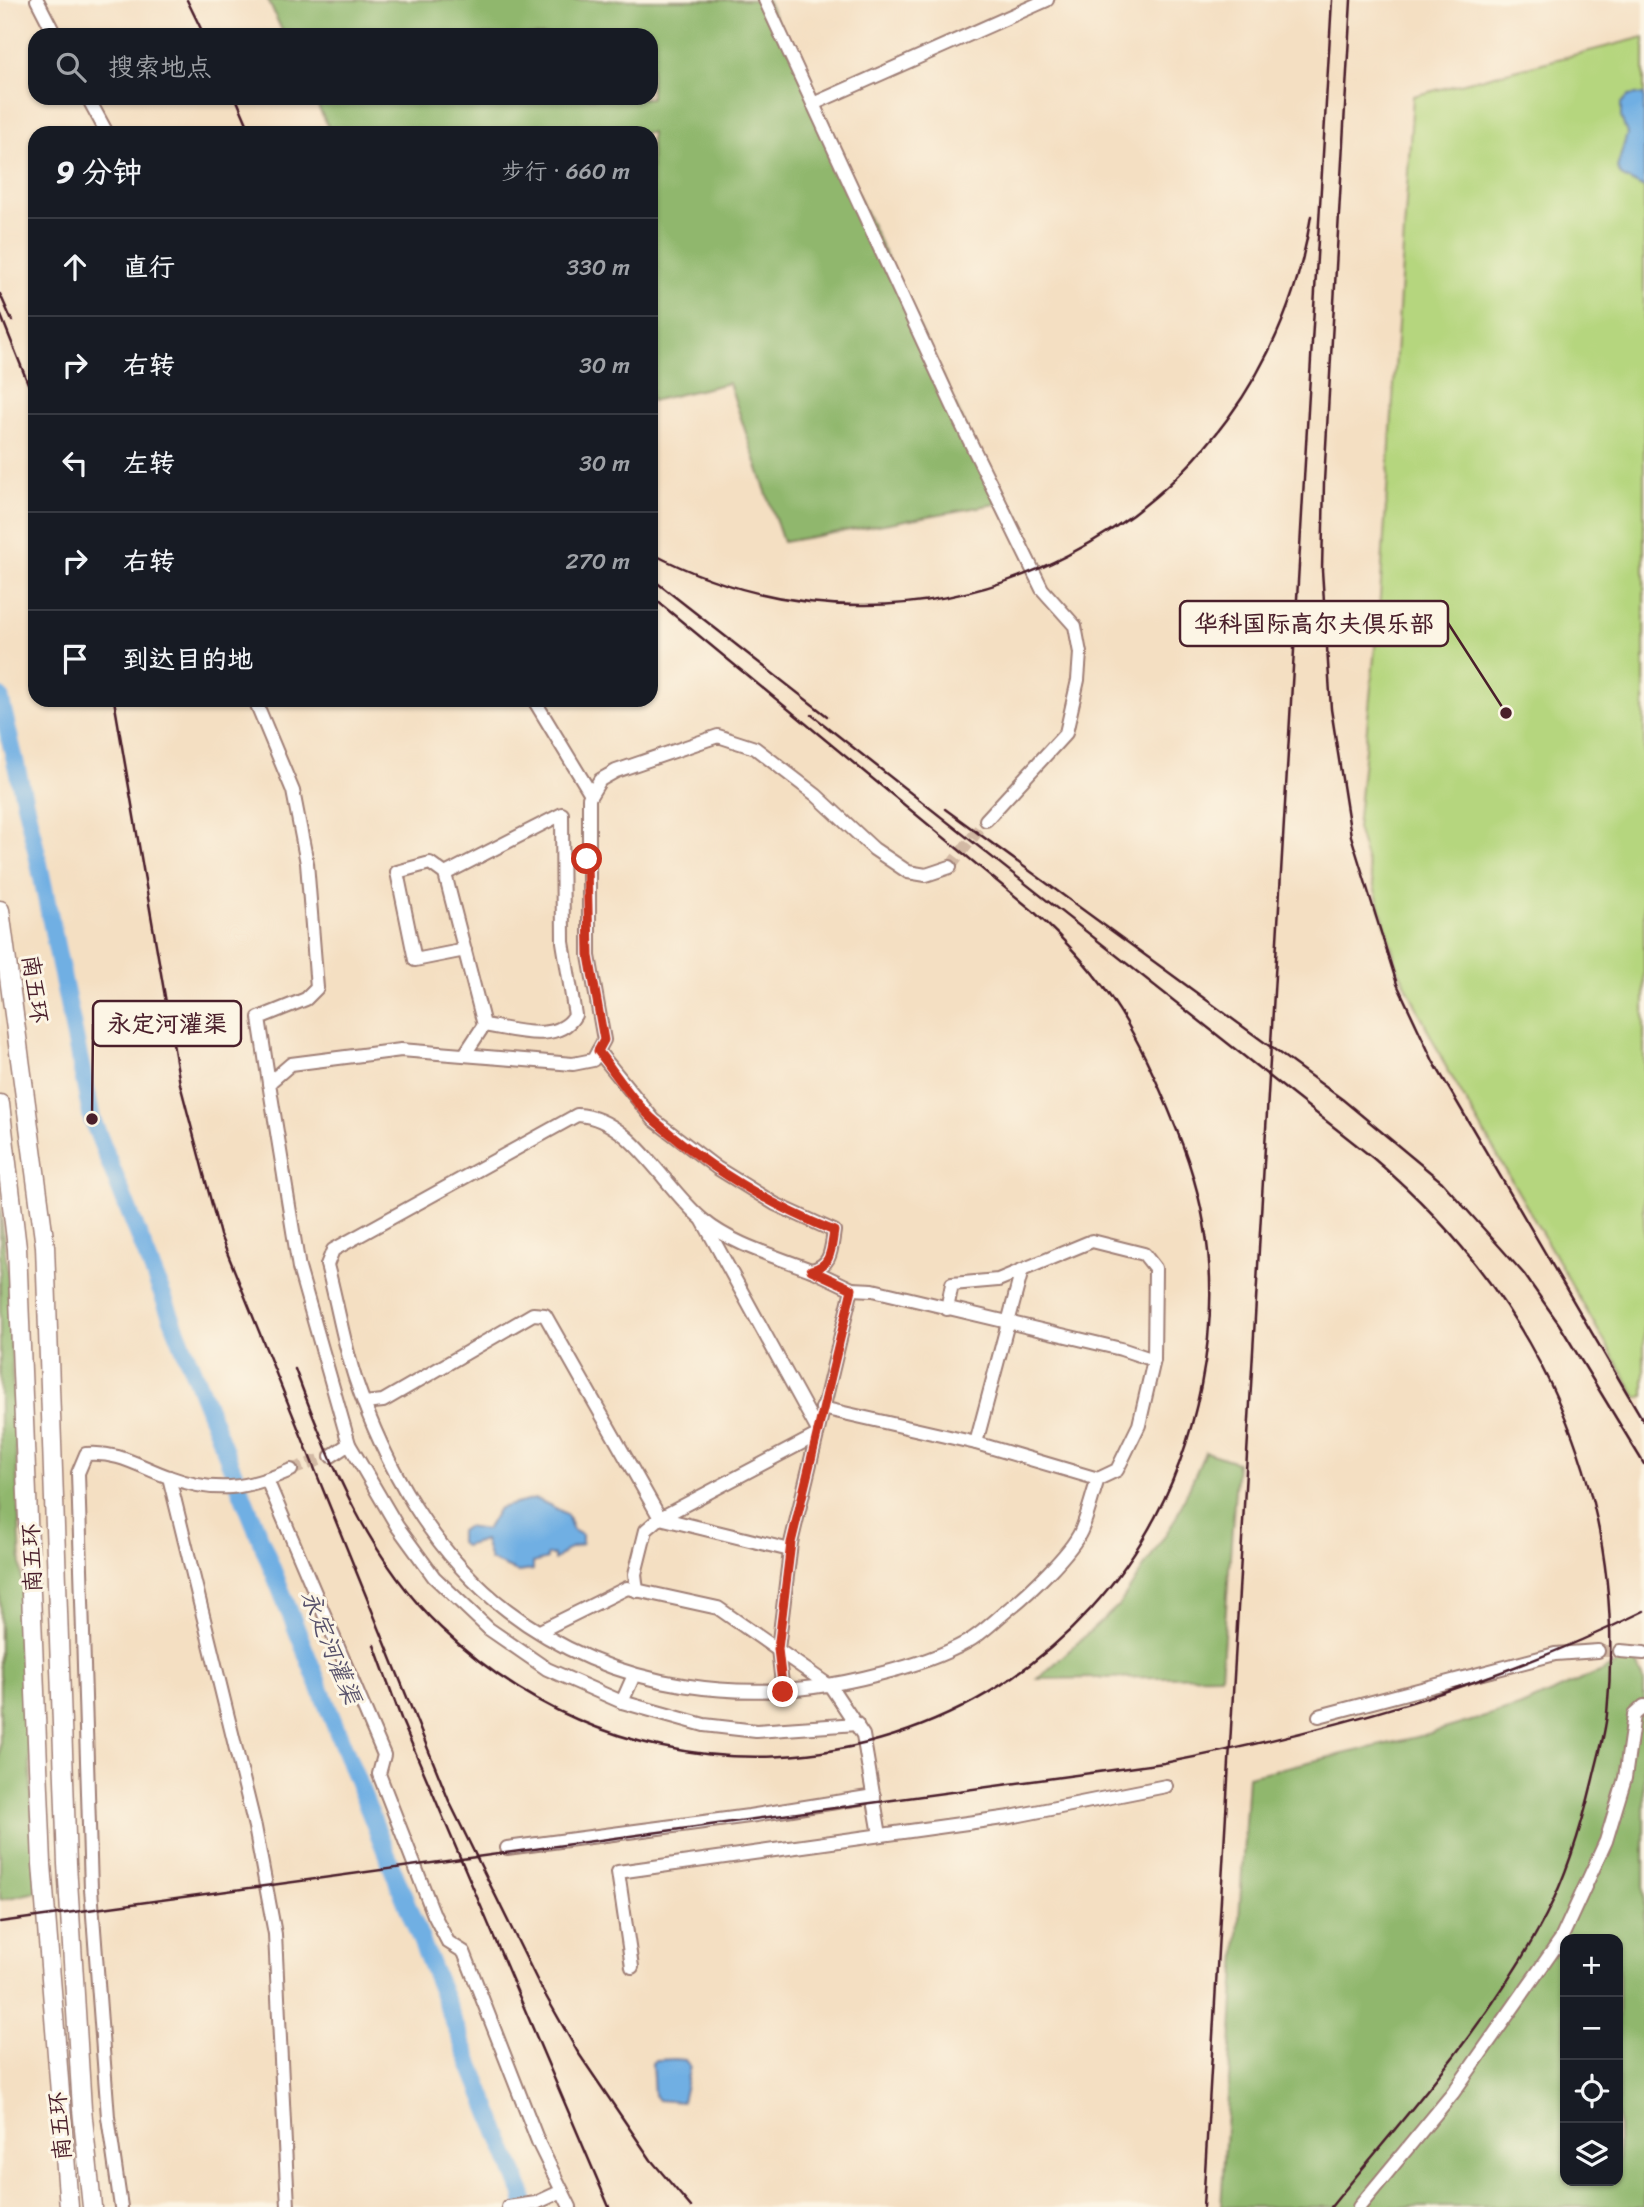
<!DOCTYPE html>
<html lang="zh">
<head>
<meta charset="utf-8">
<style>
  :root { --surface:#171b24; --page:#242831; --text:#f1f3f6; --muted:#9ea1a6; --line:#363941 }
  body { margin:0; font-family:Sriracha,"LXGW WenKai TC",sans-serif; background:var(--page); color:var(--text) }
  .controls { position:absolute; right:21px; bottom:21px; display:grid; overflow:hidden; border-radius:14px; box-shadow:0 2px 5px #0004 }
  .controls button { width:63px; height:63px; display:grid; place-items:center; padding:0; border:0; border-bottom:2px solid var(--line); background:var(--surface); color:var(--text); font:35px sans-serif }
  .stop { position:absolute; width:21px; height:21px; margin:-16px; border:5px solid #c8321e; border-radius:50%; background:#fff }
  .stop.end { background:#c8321e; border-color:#fff; box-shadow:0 2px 7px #0008 }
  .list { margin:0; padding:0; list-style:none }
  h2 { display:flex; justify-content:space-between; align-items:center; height:91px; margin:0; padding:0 28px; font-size:30px }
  h2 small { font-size:23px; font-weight:400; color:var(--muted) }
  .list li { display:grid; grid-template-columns:46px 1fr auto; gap:21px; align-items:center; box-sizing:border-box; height:98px; padding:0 28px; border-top:2px solid var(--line) }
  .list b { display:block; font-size:26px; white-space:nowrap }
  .list em { font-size:23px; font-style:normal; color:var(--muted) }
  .icon { flex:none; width:38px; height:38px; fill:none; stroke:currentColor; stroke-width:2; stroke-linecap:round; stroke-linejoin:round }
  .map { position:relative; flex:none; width:1644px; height:2207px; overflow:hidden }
  .search { position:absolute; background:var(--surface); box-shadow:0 2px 5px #0004; left:28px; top:28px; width:630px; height:77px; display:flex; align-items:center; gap:18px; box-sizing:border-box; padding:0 24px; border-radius:21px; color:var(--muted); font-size:26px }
  .panel { position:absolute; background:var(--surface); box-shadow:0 2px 5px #0004; left:28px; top:126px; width:630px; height:581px; border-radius:21px }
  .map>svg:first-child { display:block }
  .green { fill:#b5d67e; stroke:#807a54; stroke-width:2 }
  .forest { fill:#90b76d; stroke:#6d6b4c; stroke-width:2; fill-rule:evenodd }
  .water { fill:#6fafe3; stroke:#5c6787; stroke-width:2 }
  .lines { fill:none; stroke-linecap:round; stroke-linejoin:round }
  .river { stroke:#6fafe3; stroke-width:18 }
  .minor-tunnel { stroke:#d2b9a4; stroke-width:12; stroke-dasharray:12 6; stroke-linecap:butt }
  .minor-casing { stroke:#9f7f76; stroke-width:16 }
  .highway-casing { stroke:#9f7f76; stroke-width:21 }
  .minor { stroke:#fff; stroke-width:12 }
  .highway { stroke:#fff; stroke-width:18 }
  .rail { stroke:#4a1f2b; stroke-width:2.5 }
  .route { stroke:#c8321e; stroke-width:9 }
  .labels { text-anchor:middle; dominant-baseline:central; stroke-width:6; stroke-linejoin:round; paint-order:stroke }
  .street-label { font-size:23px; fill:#4a1f2b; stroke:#fcf5e5 }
  .water-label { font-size:24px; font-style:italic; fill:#57516b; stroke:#fcf5e5 }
  .leader { fill:none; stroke:#4a1f2b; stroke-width:2.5 }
  .callout-dot { fill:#4a1f2b; stroke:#fcf5e5; stroke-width:2.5 }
  .callout { fill:#fcf5e5; stroke:#4a1f2b; stroke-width:2.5 }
  .callout-label { font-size:24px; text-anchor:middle; font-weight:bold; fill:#4a1f2b }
</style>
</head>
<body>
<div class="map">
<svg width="1644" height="2207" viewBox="0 0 1644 2207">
  <rect width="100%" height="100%" fill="#fcf5e5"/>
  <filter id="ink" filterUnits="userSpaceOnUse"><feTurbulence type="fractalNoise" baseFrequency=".0143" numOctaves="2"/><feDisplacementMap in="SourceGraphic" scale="14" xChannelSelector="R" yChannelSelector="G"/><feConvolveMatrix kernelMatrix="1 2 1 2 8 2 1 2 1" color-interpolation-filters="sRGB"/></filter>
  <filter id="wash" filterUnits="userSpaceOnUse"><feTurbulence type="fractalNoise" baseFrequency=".00686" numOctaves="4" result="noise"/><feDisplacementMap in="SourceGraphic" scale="28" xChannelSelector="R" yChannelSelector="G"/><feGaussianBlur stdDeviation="1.57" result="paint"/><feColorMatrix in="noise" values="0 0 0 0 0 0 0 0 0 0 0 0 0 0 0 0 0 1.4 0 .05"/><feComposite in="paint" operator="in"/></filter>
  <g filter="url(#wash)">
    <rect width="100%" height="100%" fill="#f4dfc2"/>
    <path class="green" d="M1644 37V1396L1637 1398 1445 1065 1398 969 1357 828 1380 597 1413 96Z"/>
    <g class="forest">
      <path d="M268 0H767L1001 503 783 542 729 383 651 401V133H331L314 98H651V35H284Z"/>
      <path d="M0 1204 8 1278 36 1892 0 1900Z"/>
      <path d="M1205 1452 1237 1462 1221 1676 1038 1679 1119 1605 1175 1520Z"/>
      <path d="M1633 1657 1644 1682V2207H1221L1248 1776 1417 1737 1519 1707ZM1565 1939H1618V2181H1565Z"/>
    </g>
    <g class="water">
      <path d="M1644 94V188L1621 176 1617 168 1627 134 1621 117V103L1629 96Z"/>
      <path d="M535 1499C542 1501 562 1511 567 1515L573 1530 582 1535V1544L570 1548 554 1560V1555H547V1559L533 1563V1570L518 1572 490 1560 484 1540 465 1546 460 1543V1531L466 1527 486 1530 499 1508Z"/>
      <path d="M675 2059 685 2060 690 2066 682 2102 658 2100 654 2095 652 2063 656 2060Z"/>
    </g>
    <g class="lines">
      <path class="river" d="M0 697 37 854 92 1119 524 2197V2207"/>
    </g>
  </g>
  <g filter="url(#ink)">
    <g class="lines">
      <g class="minor-tunnel">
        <path d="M950 867 986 820"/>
        <path d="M291 1470 331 1456"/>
        <path d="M1598 1651H1620"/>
      </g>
      <g class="minor-casing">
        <g id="minor">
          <path d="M37 0 55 35"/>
          <path d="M765 0 956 413 1042 589 1075 626 1080 653 1078 680 1066 733 986 820"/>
          <path d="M88 98 107 133"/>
          <path d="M813 104 1047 0"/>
          <path d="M255 700 293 791 307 863 317 988 306 999 259 1018 269 1083"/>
          <path d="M534 700 591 794"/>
          <path d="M445 874 562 814 563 942 575 1015C558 1045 511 1029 484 1025"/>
          <path d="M598 1051 654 1120 717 1168 775 1204 834 1231C831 1249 832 1266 811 1270 775 1256 733 1245 703 1220 664 1188 631 1117 577 1115L333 1250 327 1265C337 1302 343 1341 355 1378 384 1464 433 1554 507 1610 614 1692 752 1708 879 1674 908 1667 940 1657 967 1642 982 1634 996 1619 1010 1608 1029 1593 1071 1553 1081 1531 1088 1515 1092 1496 1098 1479L1117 1470 1139 1425 1154 1360 1121 1349 873 1290 852 1289"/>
          <path d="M465 1054 484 1025 445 874 430 863 397 872 415 960 465 950"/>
          <path d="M703 1221 817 1429"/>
          <path d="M947 1309 952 1284 998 1280 1092 1241 1144 1254 1155 1268 1154 1360"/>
          <path d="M364 1403 383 1401 533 1314 545 1315 660 1518 815 1436"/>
          <path d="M822 1408 976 1443 1098 1479"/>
          <path d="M976 1443 1022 1270"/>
          <path d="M331 1456 349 1444"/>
          <path d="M169 1477 255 1827 275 1934 288 2207"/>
          <path d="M267 1480 384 1755 379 1774 434 1915 448 1942 464 1952 539 2144 570 2207"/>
          <path d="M637 1591 635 1574 646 1530 660 1518 790 1550"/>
          <path d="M540 1631 627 1588 718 1608 831 1687 863 1735 880 1835"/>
          <path d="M1620 1651 1644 1653"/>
          <path d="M783 1692 778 1649 791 1543 852 1289 812 1270"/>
          <path d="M622 1702 634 1675"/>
          <path d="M1319 1716 1555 1654 1598 1651"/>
          <path d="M857 1724 756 1731 704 1725 622 1702 547 1669 489 1629 434 1577 397 1526 349 1444 299 1268 269 1083 291 1064 401 1050 573 1064 593 1060 604 1040 589 956V798L600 780 616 771 718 736 755 748 816 795 874 849 908 872 926 875 950 867"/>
          <path d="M507 1848 749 1816 874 1796"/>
          <path d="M632 1967 618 1872 1010 1817 1166 1786"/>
          <path d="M121 2207 108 2117 91 1889 78 1473 86 1454C119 1451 140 1467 169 1477 215 1494 247 1489 291 1470"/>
          <path d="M508 2207 536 2203 562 2191"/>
          <path d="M1359 2207 1453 2093 1561 1939 1606 1841 1625 1778 1634 1715 1644 1706"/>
        </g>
      </g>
      <g class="highway-casing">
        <g id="highway">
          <path d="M0 910 45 1246 67 1864 82 2109 92 2207"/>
          <path d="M0 1104 17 1248 42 1864 69 2207"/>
        </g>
      </g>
      <use href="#minor" class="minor"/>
      <use href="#highway" class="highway"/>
      <g class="rail">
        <path d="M187 0 204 35"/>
        <path d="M1351 0 1324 482 1322 570 1331 709 1351 836 1397 984 1433 1061 1644 1422"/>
        <path d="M236 98 251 133"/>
        <path d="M0 294 12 321"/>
        <path d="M0 313 35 401"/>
        <path d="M651 553C930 698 1263 526 1311 216"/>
        <path d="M651 578 827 716"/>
        <path d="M114 700 180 1084 220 1235 449 1801 538 1982 577 2051 651 2160 691 2207"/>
        <path d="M812 715 1373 1158C1539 1299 1629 1494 1607 1714 1605 1735 1598 1757 1593 1779 1582 1825 1568 1873 1546 1915 1491 2022 1406 2114 1331 2207"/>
        <path d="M945 809 1342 1099 1442 1182 1524 1274 1559 1324 1644 1464"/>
        <path d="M295 1369C329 1461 369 1560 441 1628 705 1880 1132 1743 1201 1385 1219 1294 1211 1214 1176 1128 1139 1035 1109 979 1033 911L651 596"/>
        <path d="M374 1645 402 1721 609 2207"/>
        <path d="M0 1922 1164 1763C1328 1731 1493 1686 1644 1611"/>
        <path d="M1203 2207 1332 0"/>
      </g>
    </g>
  </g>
  <g class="lines" filter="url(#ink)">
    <path class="route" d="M587 859 589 956 604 1040 598 1051C616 1074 634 1103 656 1122 708 1167 770 1205 834 1231 831 1249 832 1266 811 1270L852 1289 791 1543 778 1649 783 1692"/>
  </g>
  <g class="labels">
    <g class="street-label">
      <text transform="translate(35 989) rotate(82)">南五环</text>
      <text transform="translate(32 1558) rotate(-92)">南五环</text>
      <text transform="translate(60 2126) rotate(-95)">南五环</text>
    </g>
    <g class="water-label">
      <text transform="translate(331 1647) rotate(68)">永定河灌渠</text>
    </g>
  </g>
  <path class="leader" d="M1506 713L1448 623M92 1119L93 1024"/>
  <g class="callout-dot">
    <circle cx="1506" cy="713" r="7"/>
    <circle cx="92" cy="1119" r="7"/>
  </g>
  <g class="callout">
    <rect x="1180" y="601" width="268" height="45" rx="7"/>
    <rect x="93" y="1001" width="148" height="45" rx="7"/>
  </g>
  <g class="callout-label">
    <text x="1314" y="632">华科国际高尔夫俱乐部</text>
    <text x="167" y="1032">永定河灌渠</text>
  </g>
</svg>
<div class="controls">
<button>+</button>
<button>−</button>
<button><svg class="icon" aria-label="locate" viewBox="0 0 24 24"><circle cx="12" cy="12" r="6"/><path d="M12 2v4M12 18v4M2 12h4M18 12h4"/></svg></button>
<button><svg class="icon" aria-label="layers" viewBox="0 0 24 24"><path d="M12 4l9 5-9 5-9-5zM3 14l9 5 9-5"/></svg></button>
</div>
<div class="stop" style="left:587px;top:859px"></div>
<div class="stop end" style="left:783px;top:1692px"></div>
<div class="search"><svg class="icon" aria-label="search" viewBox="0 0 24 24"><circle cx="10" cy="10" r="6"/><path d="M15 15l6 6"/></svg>搜索地点</div>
<section class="panel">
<h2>9 分钟<small>步行 · 660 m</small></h2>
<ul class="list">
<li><svg class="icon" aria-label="ahead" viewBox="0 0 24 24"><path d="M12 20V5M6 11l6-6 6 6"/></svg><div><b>直行</b></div><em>330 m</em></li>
<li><svg class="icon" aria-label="right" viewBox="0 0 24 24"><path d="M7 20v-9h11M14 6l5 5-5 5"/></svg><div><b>右转</b></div><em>30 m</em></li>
<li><svg class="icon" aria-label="left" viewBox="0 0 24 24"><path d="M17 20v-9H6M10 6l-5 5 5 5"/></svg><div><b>左转</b></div><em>30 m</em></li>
<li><svg class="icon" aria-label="right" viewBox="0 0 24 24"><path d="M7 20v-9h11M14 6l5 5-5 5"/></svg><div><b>右转</b></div><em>270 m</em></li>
<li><svg class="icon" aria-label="arrive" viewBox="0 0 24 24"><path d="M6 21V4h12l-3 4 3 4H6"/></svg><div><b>到达目的地</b></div></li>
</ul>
</section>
</div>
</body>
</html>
